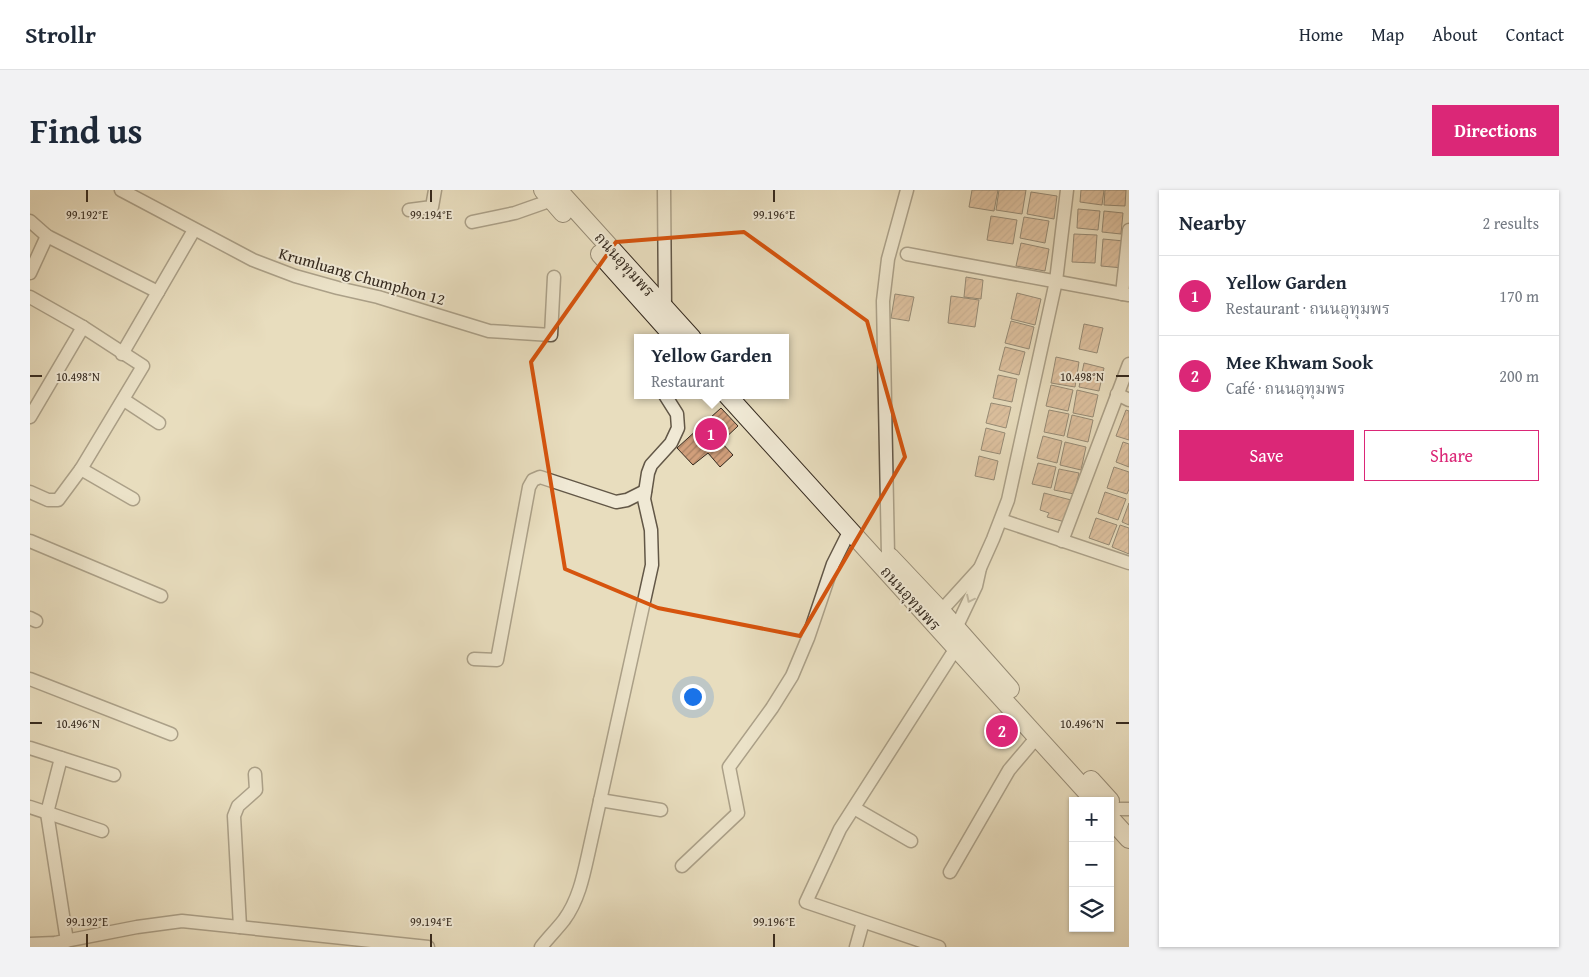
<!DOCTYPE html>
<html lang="en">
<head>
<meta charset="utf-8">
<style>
  :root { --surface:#fff; --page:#f2f2f3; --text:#1f2937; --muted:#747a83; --line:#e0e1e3; --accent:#db2777 }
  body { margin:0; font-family:"Gentium Book Plus","Noto Serif Thai",serif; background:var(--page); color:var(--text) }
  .controls { position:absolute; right:15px; bottom:15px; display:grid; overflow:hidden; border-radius:0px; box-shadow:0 1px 4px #0004 }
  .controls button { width:45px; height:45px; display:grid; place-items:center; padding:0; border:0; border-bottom:1px solid var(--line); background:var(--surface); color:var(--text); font:25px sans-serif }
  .you { position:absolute; left:662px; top:506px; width:18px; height:18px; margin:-12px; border:4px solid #fff; border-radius:50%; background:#1a73e8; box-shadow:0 0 0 8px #1a73e833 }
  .badge { display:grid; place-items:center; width:32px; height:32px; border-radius:50%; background:var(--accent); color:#fff; font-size:16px; font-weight:700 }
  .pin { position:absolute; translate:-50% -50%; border:2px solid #fff; box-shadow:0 1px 5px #0006 }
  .popup { position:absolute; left:604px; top:144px; width:155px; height:65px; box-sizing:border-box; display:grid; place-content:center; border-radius:0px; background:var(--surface); filter:drop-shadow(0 1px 4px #0005); font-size:16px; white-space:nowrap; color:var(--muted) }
  .popup b { font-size:19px; color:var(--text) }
  .popup::after { content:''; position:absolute; left:50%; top:100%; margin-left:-10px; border:10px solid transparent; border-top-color:var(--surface) }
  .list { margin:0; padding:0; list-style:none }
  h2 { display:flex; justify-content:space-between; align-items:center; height:65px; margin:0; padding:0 20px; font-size:21px }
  h2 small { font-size:16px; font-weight:400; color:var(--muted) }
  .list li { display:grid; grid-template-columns:32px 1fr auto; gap:15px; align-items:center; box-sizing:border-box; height:80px; padding:0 20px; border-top:1px solid var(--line) }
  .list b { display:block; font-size:19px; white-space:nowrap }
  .list p { margin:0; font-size:16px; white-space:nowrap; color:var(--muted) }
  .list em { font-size:16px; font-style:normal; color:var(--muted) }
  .actions { display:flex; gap:10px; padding:15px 20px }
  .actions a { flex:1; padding:11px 0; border:1px solid var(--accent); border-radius:0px; text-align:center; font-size:18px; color:var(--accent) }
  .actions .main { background:var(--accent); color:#fff }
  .icon { flex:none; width:28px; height:28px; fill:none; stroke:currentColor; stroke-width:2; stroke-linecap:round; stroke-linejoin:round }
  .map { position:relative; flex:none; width:1099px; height:757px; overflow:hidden; border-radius:0px }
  header { display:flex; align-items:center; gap:30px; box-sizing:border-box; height:70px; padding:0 25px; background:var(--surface); border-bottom:1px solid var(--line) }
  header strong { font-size:24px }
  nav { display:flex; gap:28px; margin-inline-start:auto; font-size:18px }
  .intro { display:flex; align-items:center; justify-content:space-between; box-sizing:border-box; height:120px; padding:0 30px }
  h1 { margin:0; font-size:35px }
  .button { padding:12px 22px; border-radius:0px; background:var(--accent); color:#fff; font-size:18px; font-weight:700 }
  main { display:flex; gap:30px; padding:0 30px }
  aside { flex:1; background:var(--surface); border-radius:0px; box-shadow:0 1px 4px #0004 }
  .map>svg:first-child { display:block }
  .building { fill:url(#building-hatch); stroke:#352a1f }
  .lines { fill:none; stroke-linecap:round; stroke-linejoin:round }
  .street-casing { stroke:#625747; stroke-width:15 }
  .secondary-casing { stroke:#352a1f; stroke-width:20 }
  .street { stroke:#f0e9d5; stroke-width:12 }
  .secondary { stroke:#f0e9d5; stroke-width:18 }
  .oneway { stroke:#928a7a }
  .marked { fill:none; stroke:#d6540e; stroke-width:4; stroke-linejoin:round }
  .ticks { fill:none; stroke:#352a1f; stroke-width:2 }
  .labels { text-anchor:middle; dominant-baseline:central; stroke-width:4; stroke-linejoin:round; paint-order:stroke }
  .street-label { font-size:16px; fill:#352a1f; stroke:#f0e9d5 }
  .ticks-label { font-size:12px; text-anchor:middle; fill:#352a1f; stroke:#f0e9d5; stroke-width:4; stroke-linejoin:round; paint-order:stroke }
</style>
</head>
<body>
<header>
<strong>Strollr</strong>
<nav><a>Home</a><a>Map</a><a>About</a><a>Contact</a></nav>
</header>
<div class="intro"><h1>Find us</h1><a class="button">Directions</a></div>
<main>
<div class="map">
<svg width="1099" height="757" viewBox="0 0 1099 757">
  <defs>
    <pattern id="building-hatch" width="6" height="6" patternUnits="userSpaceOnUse" patternTransform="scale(1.25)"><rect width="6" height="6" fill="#d19f7b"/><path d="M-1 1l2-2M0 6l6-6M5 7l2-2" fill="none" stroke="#aa8264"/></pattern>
  </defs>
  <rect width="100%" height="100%" fill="#e8ddbe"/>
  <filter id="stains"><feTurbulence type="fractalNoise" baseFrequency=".004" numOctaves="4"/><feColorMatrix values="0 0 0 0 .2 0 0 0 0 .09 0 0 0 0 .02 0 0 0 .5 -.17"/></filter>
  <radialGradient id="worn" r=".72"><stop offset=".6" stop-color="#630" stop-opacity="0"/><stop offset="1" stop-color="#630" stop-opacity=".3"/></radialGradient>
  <g class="building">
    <path d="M942 0H968L964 21 939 17Z"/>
    <path d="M969 0H996L992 24 966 20Z"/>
    <path d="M1051 0H1074L1072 15 1050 12Z"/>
    <path d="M1075 0H1096L1095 16 1074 15Z"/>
    <path d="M1001 2 1027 6 1024 29 997 24Z"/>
    <path d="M1048 19 1070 21 1068 40 1047 38Z"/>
    <path d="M1074 21 1093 23 1091 44 1072 42Z"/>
    <path d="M961 26 987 30 983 54 957 50Z"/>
    <path d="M994 27 1019 31 1015 53 990 48Z"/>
    <path d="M1044 44 1067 45 1065 73 1042 72Z"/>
    <path d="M1073 49 1094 51 1093 78 1071 76Z"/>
    <path d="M991 53 1019 59 1015 81 986 76Z"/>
    <path d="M936 87 953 90 951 109 934 107Z"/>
    <path d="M987 103 1011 109 1005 135 981 129Z"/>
    <path d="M865 104 884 107 879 131 861 128Z"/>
    <path d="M921 106 949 110 945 137 918 133Z"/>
    <path d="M981 131 1004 137 999 159 975 153Z"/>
    <path d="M1054 134 1073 138 1067 163 1049 159Z"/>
    <path d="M975 157 995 162 989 185 969 180Z"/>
    <path d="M1026 167 1049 172 1045 197 1021 193Z"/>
    <path d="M1054 173 1074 178 1069 201 1049 197Z"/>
    <path d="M968 185 987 189 982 212 963 208Z"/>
    <path d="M1021 195 1043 200 1038 221 1016 216Z"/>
    <path d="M1047 200 1068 205 1063 227 1043 223Z"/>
    <path d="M961 213 981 217 976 238 956 233Z"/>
    <path d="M691 218 708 236 691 252 703 265 690 277 678 263 663 275 647 258Z"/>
    <path d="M1019 220 1039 224 1034 246 1014 242Z"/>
    <path d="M1096 220 1099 221V250L1086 246Z"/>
    <path d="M1042 225 1063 230 1058 252 1037 247Z"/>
    <path d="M956 238 975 243 970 264 951 260Z"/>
    <path d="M1013 246 1032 251 1027 273 1007 268Z"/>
    <path d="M1035 252 1056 257 1051 280 1030 275Z"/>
    <path d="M1093 252 1099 254V277L1086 272Z"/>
    <path d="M949 266 968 271 964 290 945 286Z"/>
    <path d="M1008 273 1026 277 1021 298 1002 294Z"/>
    <path d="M1084 277 1099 282V299L1097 304 1077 298Z"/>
    <path d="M1029 279 1049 283 1044 304 1024 300Z"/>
    <path d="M1075 302 1096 309 1088 330 1068 323Z"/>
    <path d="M1014 303 1041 310 1035 332 1017 327 1019 323 1010 320Z"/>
    <path d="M1099 313V335L1092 332Z"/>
    <path d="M1066 328 1087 335 1079 355 1059 348Z"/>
    <path d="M1090 335 1099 338V364L1082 357Z"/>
  </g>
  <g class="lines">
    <g class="street-casing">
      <g id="street">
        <path d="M91 0 223 70 265 86 308 98 348 107 459 141 521 145 524 87"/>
        <path d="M634 0 635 117"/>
        <path d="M379 20 402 17 405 0"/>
        <path d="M0 31 17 46 128 102"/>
        <path d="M442 32 485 23 522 10"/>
        <path d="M877 64 1099 105"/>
        <path d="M0 83 17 46"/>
        <path d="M1092 104 1099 40"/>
        <path d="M0 107 53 137 113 176 51 279 28 310H18L0 302"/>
        <path d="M92 164 164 40"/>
        <path d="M1087 204 1099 210"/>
        <path d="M94 210 129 233"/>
        <path d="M0 227 53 137"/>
        <path d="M51 279 103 309"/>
        <path d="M971 330 1099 373"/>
        <path d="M0 351 131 406"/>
        <path d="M1032 351 1099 174"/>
        <path d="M858 365 853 111 858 69 877 0"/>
        <path d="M911 421 950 378"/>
        <path d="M0 428 6 431"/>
        <path d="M926 438 946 396 950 378 963 349 978 310 1026 91 1037 0"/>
        <path d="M444 469 467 470 499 297 503 290 510 287 586 312 597 310 615 301"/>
        <path d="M0 489 141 544"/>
        <path d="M0 558 84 585"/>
        <path d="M31 568 17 623 37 751"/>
        <path d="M570 610 631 620"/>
        <path d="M0 617 72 641"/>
        <path d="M824 618 881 651"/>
        <path d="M1087 619H1099"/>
        <path d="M652 676 708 623 699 577 742 518 762 486 778 448 803 374 820 340"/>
        <path d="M920 682 979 580 1007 547"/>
        <path d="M210 737 204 626 208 616 226 600 225 584"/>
        <path d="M0 754 25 753 107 737 152 731 398 757"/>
        <path d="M511 757C518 748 527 739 534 730 548 711 553 688 558 665L622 375 621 340 614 309 618 283 621 275 641 253 648 238 647 224 635 205"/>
        <path d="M826 757 833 732"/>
        <path d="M909 757 776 712 810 639 926 458"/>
      </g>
    </g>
    <g class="secondary-casing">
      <g id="secondary">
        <path d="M513 0 533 23"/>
        <path d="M528 0 662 148"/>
        <path d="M570 64 645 148"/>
        <path d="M697 205 1065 611"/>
        <path d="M860 367 911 421 980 499"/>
        <path d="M1061 590 1080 611"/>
        <path d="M1080 628 1099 649"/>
      </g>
    </g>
    <use href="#street" class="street"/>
    <use href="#secondary" class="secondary"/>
  </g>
  <defs><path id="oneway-chevron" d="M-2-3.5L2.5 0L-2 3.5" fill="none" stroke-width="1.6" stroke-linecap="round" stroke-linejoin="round" transform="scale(1.25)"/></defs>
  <use class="oneway" href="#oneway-chevron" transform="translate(940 409) rotate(116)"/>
  <path d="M0 0H1099V757H0ZM714 42 837 131 875 267 770 446 628 418 535 379 501 172 586 52Z" fill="#e8ddbe" fill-opacity=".55" fill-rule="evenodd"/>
  <path class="marked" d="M714 42 837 131 875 267 770 446 628 418 535 379 501 172 586 52Z"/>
  <path class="ticks" d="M57 0V12M401 0V12M744 0V12M0 186H12M1086 186H1099M0 533H12M1086 533H1099M57 744V757M401 744V757M744 744V757"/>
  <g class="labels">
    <g class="street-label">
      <text transform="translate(595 74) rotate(48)">ถนนอุทุมพร</text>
      <text transform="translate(332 86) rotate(16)">Krumluang Chumphon 12</text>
      <text transform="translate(881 408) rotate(48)">ถนนอุทุมพร</text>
    </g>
  </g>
  <g class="ticks-label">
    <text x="57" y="29">99.192°E</text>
    <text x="401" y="29">99.194°E</text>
    <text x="744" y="29">99.196°E</text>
    <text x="48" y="191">10.498°N</text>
    <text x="1052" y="191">10.498°N</text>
    <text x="48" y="538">10.496°N</text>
    <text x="1052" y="538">10.496°N</text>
    <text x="57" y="736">99.192°E</text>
    <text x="401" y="736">99.194°E</text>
    <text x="744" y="736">99.196°E</text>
  </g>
  <rect width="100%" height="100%" filter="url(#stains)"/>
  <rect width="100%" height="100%" fill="url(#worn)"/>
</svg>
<div class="controls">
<button>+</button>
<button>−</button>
<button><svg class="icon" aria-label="layers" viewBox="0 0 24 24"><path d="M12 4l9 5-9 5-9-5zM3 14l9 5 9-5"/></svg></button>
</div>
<div class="you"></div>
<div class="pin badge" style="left:681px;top:244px">1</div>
<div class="popup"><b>Yellow Garden</b>Restaurant</div>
<div class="pin badge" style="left:972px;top:541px">2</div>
</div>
<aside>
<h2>Nearby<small>2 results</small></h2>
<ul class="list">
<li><span class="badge">1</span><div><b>Yellow Garden</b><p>Restaurant · ถนนอุทุมพร</p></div><em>170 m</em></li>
<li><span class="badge">2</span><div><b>Mee Khwam Sook</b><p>Café · ถนนอุทุมพร</p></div><em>200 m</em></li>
</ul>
<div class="actions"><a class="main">Save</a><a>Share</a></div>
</aside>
</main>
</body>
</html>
